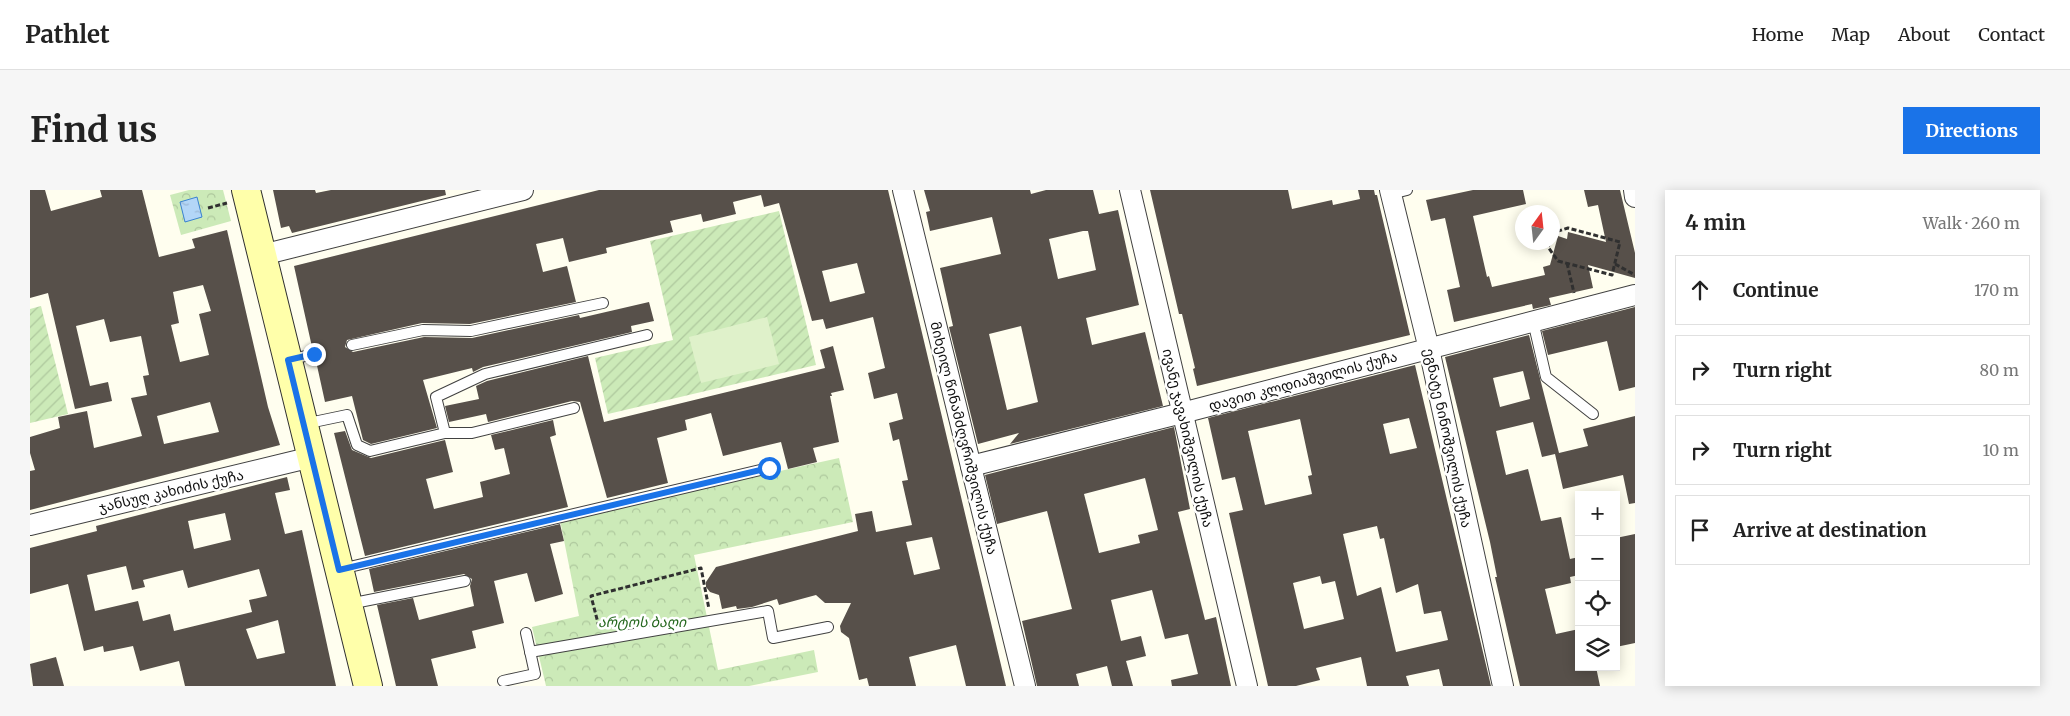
<!DOCTYPE html>
<html lang="en">
<head>
<meta charset="utf-8">
<style>
  :root { --surface:#fff; --page:#f6f6f6; --text:#222; --muted:#767676; --line:#e0e0e0; --accent:#1a73e8 }
  body { margin:0; font-family:Merriweather,"Noto Sans Georgian",serif; background:var(--page); color:var(--text) }
  .controls { position:absolute; right:15px; bottom:15px; display:grid; overflow:hidden; border-radius:0px; box-shadow:0 2px 12px #0003 }
  .controls button { width:45px; height:45px; display:grid; place-items:center; padding:0; border:0; border-bottom:1px solid var(--line); background:var(--surface); color:var(--text); font:25px sans-serif }
  .compass { position:absolute; left:1485px; top:15px; width:45px; height:45px; border-radius:50%; background:var(--surface); box-shadow:0 2px 12px #0003; rotate:15deg }
  .stop { position:absolute; width:15px; height:15px; margin:-11px; border:4px solid #1a73e8; border-radius:50%; background:#fff }
  .stop.end { background:#1a73e8; border-color:#fff; box-shadow:0 1px 5px #0008 }
  .list { margin:0; padding:0; list-style:none }
  h2 { display:flex; justify-content:space-between; align-items:center; height:65px; margin:0; padding:0 20px; font-size:21px }
  h2 small { font-size:16px; font-weight:400; color:var(--muted) }
  .list li { display:grid; grid-template-columns:32px 1fr auto; gap:15px; align-items:center; box-sizing:border-box; height:70px; margin:0 10px 10px; padding:0 10px; border:1px solid var(--line); border-radius:0px }
  .list b { display:block; font-size:19px; white-space:nowrap }
  .list em { font-size:16px; font-style:normal; color:var(--muted) }
  .icon { flex:none; width:28px; height:28px; fill:none; stroke:currentColor; stroke-width:2; stroke-linecap:round; stroke-linejoin:round }
  .map { position:relative; flex:none; width:1605px; height:496px; overflow:hidden; border-radius:0px }
  header { display:flex; align-items:center; gap:30px; box-sizing:border-box; height:70px; padding:0 25px; background:var(--surface); border-bottom:1px solid var(--line) }
  header strong { font-size:24px }
  nav { display:flex; gap:28px; margin-inline-start:auto; font-size:18px }
  .intro { display:flex; align-items:center; justify-content:space-between; box-sizing:border-box; height:120px; padding:0 30px }
  h1 { margin:0; font-size:35px }
  .button { padding:12px 22px; border-radius:0px; background:var(--accent); color:#fff; font-size:18px; font-weight:700 }
  main { display:flex; gap:30px; padding:0 30px }
  aside { flex:1; background:var(--surface); border-radius:0px; box-shadow:0 2px 12px #0003 }
  .map>svg:first-child { display:block }
  .park { fill:url(#park-crowns) }
  .garden { fill:url(#garden-furrows) }
  .pitch { fill:#dff1ca }
  .water { fill:url(#water-ripples); stroke:#3982cf }
  .building { fill:#57504a; fill-rule:evenodd }
  .lines { fill:none; stroke-linecap:round; stroke-linejoin:round }
  .lane-casing { stroke:#414141; stroke-width:12 }
  .street-casing { stroke:#414141; stroke-width:22 }
  .secondary-casing { stroke:#303030; stroke-width:30 }
  .path { stroke:#303030; stroke-width:3; stroke-dasharray:5 2.5; stroke-linecap:butt }
  .lane { stroke:#fff; stroke-width:10 }
  .street { stroke:#fff; stroke-width:20 }
  .secondary { stroke:#ffa; stroke-width:28 }
  .route { stroke:#1a73e8; stroke-width:6 }
  .labels { text-anchor:middle; dominant-baseline:central; stroke-width:5; stroke-linejoin:round; paint-order:stroke }
  .street-label { font-size:14px; fill:#0e0e0e; stroke:#fff }
  .park-label { font-size:14px; font-style:italic; fill:#24671d; stroke:#fff }
</style>
</head>
<body>
<header>
<strong>Pathlet</strong>
<nav><a>Home</a><a>Map</a><a>About</a><a>Contact</a></nav>
</header>
<div class="intro"><h1>Find us</h1><a class="button">Directions</a></div>
<main>
<div class="map">
<svg width="1605" height="496" viewBox="0 0 1605 496">
  <defs>
    <pattern id="park-crowns" width="20" height="18" patternUnits="userSpaceOnUse" patternTransform="scale(1.25)"><rect width="20" height="18" fill="#cceab8"/><path d="M2 6a3 3 0 1 1 6 0M12 15a3 3 0 1 1 6 0" fill="none" stroke="#aec89d"/></pattern>
    <pattern id="garden-furrows" width="10" height="10" patternUnits="userSpaceOnUse" patternTransform="scale(1.25)"><rect width="10" height="10" fill="#cceab8"/><path d="M-1 1l2-2M0 10L10 0M9 11l2-2" fill="none" stroke="#aec89d"/></pattern>
    <pattern id="water-ripples" width="26" height="14" patternUnits="userSpaceOnUse" patternTransform="scale(1.25)"><rect width="26" height="14" fill="#b3d6f7"/><path d="M2 4q2-2 4 0t4 0M15 11q2-2 4 0t4 0" fill="none" stroke="#99b6d3"/></pattern>
  </defs>
  <rect width="100%" height="100%" fill="#fffeef"/>
  <g class="park">
    <path d="M159 0H193L201 31 151 45 140 5Z"/>
    <path d="M809 268 823 332 664 365 688 480 784 460 788 482 719 496H516L502 437 549 426 530 330Z"/>
  </g>
  <g class="garden">
    <path d="M749 21 786 175 578 224 565 168 643 150 620 51Z"/>
    <path d="M11 116 38 224 0 233V119Z"/>
  </g>
  <path class="pitch" d="M737 127 749 174 671 193 659 147Z"/>
  <path class="water" d="M167 7 172 27 155 32 150 12Z"/>
  <g class="building">
    <path d="M0 0H15L21 21 72 7 70 0H112L129 67 165 58 162 49 197 40 238 217 250 255 0 320V281L5 280 0 263V247L30 238 28 227 57 221 64 258 112 246 101 208 117 205 113 186 119 185 111 146 80 152 74 129 46 136 60 196 78 192 82 211 45 219 18 103 0 108ZM173 95 181 121 169 124 179 165 150 172 141 135 149 133 143 102ZM180 212 189 242 134 254 127 226Z"/>
    <path d="M243 0H285L286 3 301 0H415L416 5 262 43 259 36 251 38Z"/>
    <path d="M569 0H858L976 496H936L926 455 879 467 886 496H839L837 488 829 490 819 448 811 442 810 436 821 413H795L786 405 749 415 747 409 722 417 707 419 706 416 692 419 689 405 680 402 676 397V392L686 377 828 341 825 324 842 321 846 342 882 335 872 291 878 290 869 249 863 251 859 233 873 229 867 203 844 209 838 183 855 178 843 127 796 139 793 129 782 131 749 13 734 17 731 5 703 12 706 24 673 32 671 24 640 31 643 42 576 58 577 63 539 72 533 48 506 54 513 82 537 76 546 112 440 134 392 133 317 150 315 157 323 162 394 147 442 148 549 125 550 128 619 112 624 131 601 136 602 142 453 177 443 182 442 178 393 190 407 238 341 254 333 250 322 206 295 212 286 171 291 163 289 159 282 157 264 76ZM827 73 835 103 800 112 792 81ZM902 347 910 379 884 385 876 352Z"/>
    <path d="M894 0H1000L1001 4 1016 0H1063L1069 24 1088 20 1109 115 1056 128 1062 155 1115 142 1133 216 980 254 989 243 948 254 919 137 923 136 910 78 971 64 962 27 900 41 896 22 900 21ZM1053 41H1058L1066 80 1028 89 1019 49ZM991 136 1008 212 977 220 959 144Z"/>
    <path d="M1120 0H1258L1262 19 1302 10 1303 15 1330 9 1328 0H1344L1345 5H1347L1380 145 1167 196 1163 179 1165 178 1152 124H1149Z"/>
    <path d="M1443 0H1493L1496 14 1443 26 1457 87 1459 86 1462 97 1515 85 1513 77 1520 75 1528 46 1537 49 1538 42 1576 52 1568 15 1558 17 1554 0H1590L1605 63V88L1558 75 1563 98 1519 108 1521 115 1503 119 1502 114 1424 132 1417 100 1430 97 1415 28 1401 31 1396 10Z"/>
    <path d="M1605 117V197L1589 201 1577 151 1518 165 1512 141Z"/>
    <path d="M1499 145 1529 263 1558 256 1553 239 1605 226V313L1599 314 1593 285 1533 299 1525 264 1512 267 1503 232 1466 241 1476 285 1498 279 1511 331 1531 327 1540 369 1549 367V385L1540 387 1541 393 1515 399 1526 444 1549 439V477H1566L1570 496H1490L1465 387H1467L1460 352 1415 167ZM1493 181 1500 209 1470 217 1463 188Z"/>
    <path d="M803 156 814 200 801 203 802 206H800L809 252 783 258 787 272 758 279 751 252 693 266 681 223 655 230 657 240 627 248 638 293 577 308 550 212 542 211 458 232 456 224 419 232 415 216 449 209 446 196 457 191 558 166 574 232 795 178 790 160Z"/>
    <path d="M1385 175 1461 496H1413L1409 479 1376 486 1379 496H1337L1331 467 1286 478 1290 490 1266 496H1238L1199 323 1213 320 1205 287 1192 290 1178 228ZM1379 228 1387 258 1360 264 1353 234ZM1270 229 1282 285 1278 286 1282 304 1235 315 1218 241ZM1347 336 1350 349 1354 348 1366 403 1388 394 1394 424 1411 421 1418 450 1366 462 1351 397 1327 406 1313 344ZM1290 386 1292 394 1305 391 1314 429 1274 439 1263 393Z"/>
    <path d="M523 230 526 245 520 247 538 317 335 366 304 243 315 241 322 260 341 268 415 250 423 282 396 289 404 319 453 307 450 292 480 284 474 258 465 260 461 245Z"/>
    <path d="M1144 237 1160 319 1148 322 1175 430 1186 427 1201 496H1142L1141 490 1168 484 1158 444 1135 449 1122 400 1081 410 1091 451 1111 446 1116 466 1096 471 1103 496H1082L1077 476 1046 484 1049 496H1007L992 431 1042 419 1017 321 967 334 955 285ZM1115 288 1128 340 1108 345 1110 353 1069 363 1054 304Z"/>
    <path d="M257 287 260 300 245 303 255 344 272 340 306 496H155L149 471 110 481 103 456 74 462 73 456 54 461 38 394 0 404V358L67 341 66 336ZM195 323 201 350 164 359 158 331ZM96 376 102 400 115 397 113 390 153 380 158 398 229 379 237 406 219 410 222 422 144 441 140 424 113 431 108 411 65 421 57 385ZM248 430 255 463 227 469 216 439Z"/>
    <path d="M530 334 534 351 520 354 533 404 505 412 497 383 464 391 474 433 442 441 446 458 401 469 408 496H366L347 415 383 408 389 430 444 416 440 396 442 389 434 384 344 402 339 379Z"/>
    <path d="M1605 344V453L1586 457V348Z"/>
    <path d="M26 467 34 496H3L0 474Z"/>
  </g>
  <g class="lines">
    <g class="lane-casing">
      <g id="lane">
        <path d="M1361 4 1377 0"/>
        <path d="M1503 131 1516 187 1563 224"/>
        <path d="M322 155 393 140 441 141 573 113"/>
        <path d="M258 170 284 164"/>
        <path d="M544 218 442 243H415L406 207 455 184 617 145"/>
        <path d="M274 234 317 225 327 255 340 261 415 243"/>
        <path d="M311 379 739 278"/>
        <path d="M319 414 435 391"/>
        <path d="M500 462 738 421 743 448 798 437"/>
        <path d="M473 491 505 484 496 443"/>
      </g>
    </g>
    <g class="street-casing">
      <g id="street">
        <path d="M873 0 995 496"/>
        <path d="M1100 0 1217 496"/>
        <path d="M1360 0 1399 159 1473 496"/>
        <path d="M1604 0 1605 7"/>
        <path d="M232 65 493 0"/>
        <path d="M941 276 1152 223 1605 105"/>
        <path d="M0 335 282 267"/>
      </g>
    </g>
    <g class="secondary-casing">
      <path id="secondary" d="M216 0 338 496"/>
    </g>
    <g class="path">
      <path d="M178 18 197 13"/>
      <path d="M1520 52 1518 57 1528 71 1582 85 1590 52 1538 38 1522 43"/>
      <path d="M1537 73 1544 103"/>
      <path d="M1585 74 1605 85"/>
      <path d="M569 437 561 406 671 378 679 419"/>
    </g>
    <use href="#lane" class="lane"/>
    <use href="#street" class="street"/>
    <use href="#secondary" class="secondary"/>
  </g>
  <g class="lines">
    <path class="route" d="M284 164 258 170 309 380 739 278"/>
  </g>
  <g class="labels">
    <g class="street-label">
      <text transform="translate(1273 191) rotate(-15)">დავით კლდიაშვილის ქუჩა</text>
      <text transform="translate(934 248) rotate(76)">მიხეილ წინამძღვრიშვილის ქუჩა</text>
      <text transform="translate(1158 248) rotate(77)">ივანე ჯავახიშვილის ქუჩა</text>
      <text transform="translate(1418 248) rotate(78)">ეგნატე ნინოშვილის ქუჩა</text>
      <text transform="translate(141 301) rotate(-13)">ჯანსუღ კახიძის ქუჩა</text>
    </g>
    <g class="park-label">
      <text x="612" y="432">არტოს ბაღი</text>
    </g>
  </g>
</svg>
<div class="controls">
<button>+</button>
<button>−</button>
<button><svg class="icon" aria-label="locate" viewBox="0 0 24 24"><circle cx="12" cy="12" r="6"/><path d="M12 2v4M12 18v4M2 12h4M18 12h4"/></svg></button>
<button><svg class="icon" aria-label="layers" viewBox="0 0 24 24"><path d="M12 4l9 5-9 5-9-5zM3 14l9 5 9-5"/></svg></button>
</div>
<svg class="compass" viewBox="-18 -18 36 36"><path d="M0-13l5 13h-10z" fill="#e53935"/><path d="M0 13l5-13h-10z" fill="#767676"/></svg>
<div class="stop" style="left:739px;top:278px"></div>
<div class="stop end" style="left:284px;top:164px"></div>
</div>
<aside>
<h2>4 min<small>Walk · 260 m</small></h2>
<ul class="list">
<li><svg class="icon" aria-label="ahead" viewBox="0 0 24 24"><path d="M12 20V5M6 11l6-6 6 6"/></svg><div><b>Continue</b></div><em>170 m</em></li>
<li><svg class="icon" aria-label="right" viewBox="0 0 24 24"><path d="M7 20v-9h11M14 6l5 5-5 5"/></svg><div><b>Turn right</b></div><em>80 m</em></li>
<li><svg class="icon" aria-label="right" viewBox="0 0 24 24"><path d="M7 20v-9h11M14 6l5 5-5 5"/></svg><div><b>Turn right</b></div><em>10 m</em></li>
<li><svg class="icon" aria-label="arrive" viewBox="0 0 24 24"><path d="M6 21V4h12l-3 4 3 4H6"/></svg><div><b>Arrive at destination</b></div></li>
</ul>
</aside>
</main>
</body>
</html>
